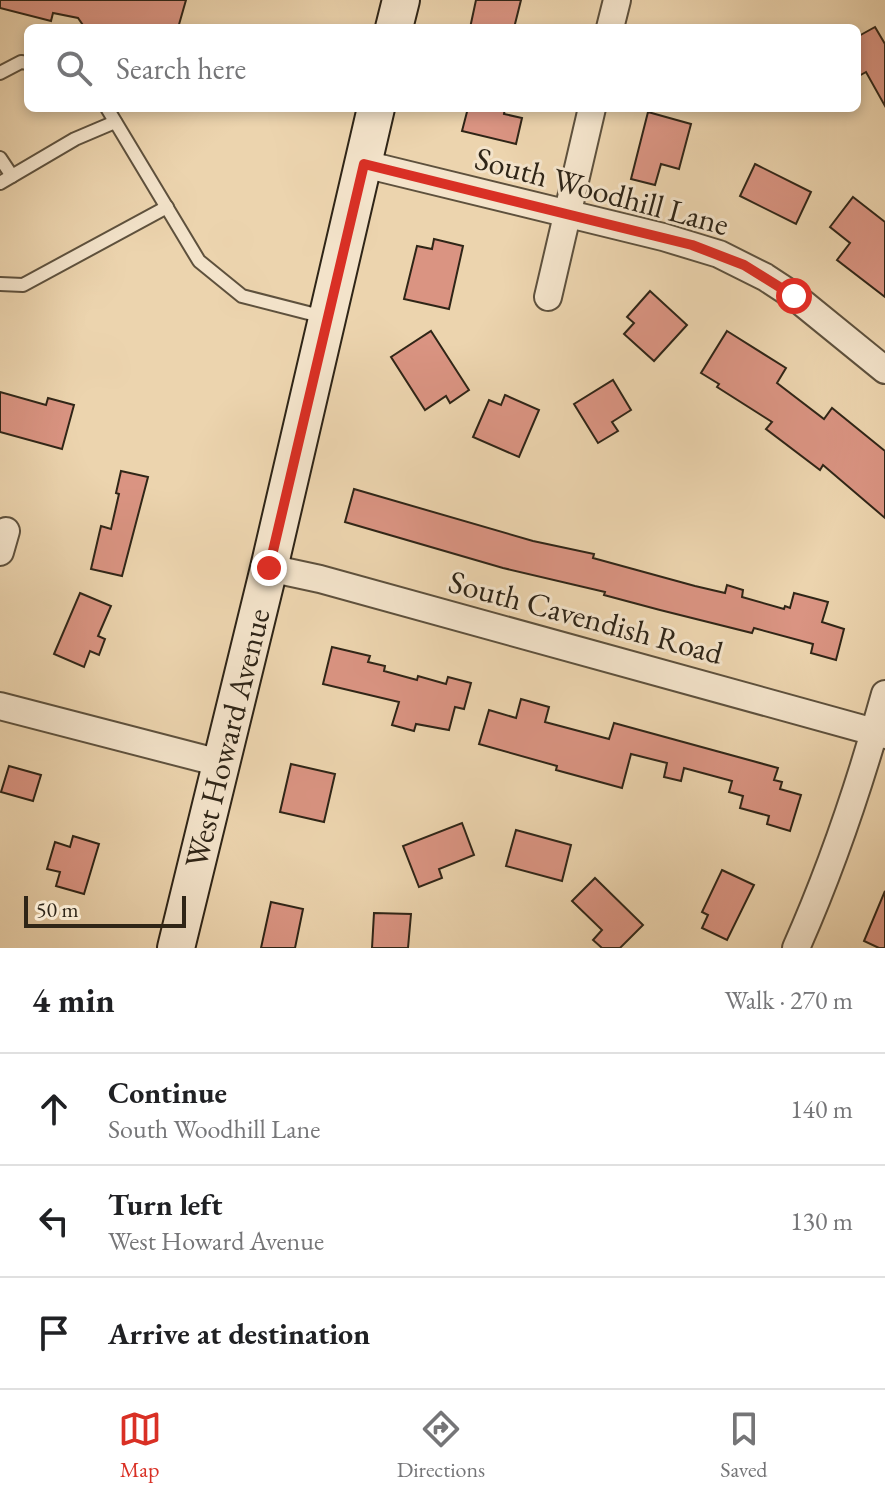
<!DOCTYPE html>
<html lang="en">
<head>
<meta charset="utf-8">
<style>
  :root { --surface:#fff; --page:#f2f2f2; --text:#202124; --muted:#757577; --line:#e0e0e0; --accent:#d93025 }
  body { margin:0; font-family:"EB Garamond",serif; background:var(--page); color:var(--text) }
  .scale { position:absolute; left:24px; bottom:20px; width:162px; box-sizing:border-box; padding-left:8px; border:4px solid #2f2517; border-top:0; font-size:22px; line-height:28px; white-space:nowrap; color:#2f2517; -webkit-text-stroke:6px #f3e3ca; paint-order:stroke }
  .stop { position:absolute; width:24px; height:24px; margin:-18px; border:6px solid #d93025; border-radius:50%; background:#fff }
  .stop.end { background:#d93025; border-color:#fff; box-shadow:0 2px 8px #0008 }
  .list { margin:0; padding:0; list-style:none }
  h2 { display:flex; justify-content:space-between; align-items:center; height:104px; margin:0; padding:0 32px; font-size:34px }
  h2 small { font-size:26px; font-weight:400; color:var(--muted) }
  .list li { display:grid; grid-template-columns:52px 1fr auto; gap:24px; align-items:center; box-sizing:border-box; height:112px; padding:0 32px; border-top:2px solid var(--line) }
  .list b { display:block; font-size:30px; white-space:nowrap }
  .list p { margin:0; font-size:26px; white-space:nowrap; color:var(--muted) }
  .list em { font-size:26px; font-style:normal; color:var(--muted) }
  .icon { flex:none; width:44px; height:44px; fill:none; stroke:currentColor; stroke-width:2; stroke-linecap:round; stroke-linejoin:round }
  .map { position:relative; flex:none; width:885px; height:948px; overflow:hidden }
  .search { position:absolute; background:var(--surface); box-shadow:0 4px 12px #0003; left:24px; right:24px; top:24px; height:88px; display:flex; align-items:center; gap:20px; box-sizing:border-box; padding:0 28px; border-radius:12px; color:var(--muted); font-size:30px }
  .sheet { height:440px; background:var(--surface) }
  nav { display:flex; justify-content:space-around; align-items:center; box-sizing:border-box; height:112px; border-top:2px solid var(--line); background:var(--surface); font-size:22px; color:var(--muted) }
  nav a { display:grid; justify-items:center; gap:4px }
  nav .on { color:var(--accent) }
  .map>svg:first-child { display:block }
  .building { fill:#da9482; stroke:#2f2517; stroke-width:2 }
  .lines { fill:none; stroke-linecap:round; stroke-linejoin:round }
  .lane-casing { stroke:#5e513d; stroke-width:16 }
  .street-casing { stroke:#5e513d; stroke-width:30 }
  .secondary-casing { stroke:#2f2517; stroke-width:40 }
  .lane { stroke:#f3e3ca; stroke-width:12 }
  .street { stroke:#f3e3ca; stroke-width:26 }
  .secondary { stroke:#f3e3ca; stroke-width:36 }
  .route { stroke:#d93025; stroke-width:10 }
  .labels { text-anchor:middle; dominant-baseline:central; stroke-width:6; stroke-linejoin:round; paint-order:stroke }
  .street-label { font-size:32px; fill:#2f2517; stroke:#f3e3ca }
</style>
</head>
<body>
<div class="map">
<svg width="885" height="948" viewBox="0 0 885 948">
  <rect width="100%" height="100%" fill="#ecd4ae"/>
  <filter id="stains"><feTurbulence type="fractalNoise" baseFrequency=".0025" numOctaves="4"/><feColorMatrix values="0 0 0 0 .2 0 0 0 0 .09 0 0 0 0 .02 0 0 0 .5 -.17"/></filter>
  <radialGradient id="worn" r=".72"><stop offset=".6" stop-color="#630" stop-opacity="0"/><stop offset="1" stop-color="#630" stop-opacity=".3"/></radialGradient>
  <g class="building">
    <path d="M0 0H186L178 28H85L78 18 53 13 51 21 0 8Z"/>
    <path d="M476 0H521L514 28H470Z"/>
    <path d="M875 27 885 44V106L866 72 857 77V37Z"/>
    <path d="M468 108H505L504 114 522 118 516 144 462 131Z"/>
    <path d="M648 112 691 124 679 169 661 164 655 185 631 179Z"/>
    <path d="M755 164 811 192 796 224 740 196Z"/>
    <path d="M853 197 885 222V297L837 260 850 243 830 227Z"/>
    <path d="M434 239 463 246 449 309 404 299 417 246 432 249Z"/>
    <path d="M650 291 687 325 654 361 624 334 634 323 627 317Z"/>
    <path d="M431 331 469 390 450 403 446 396 425 410 391 357Z"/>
    <path d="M727 331 786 368 777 383 824 419 832 408 885 451V518L823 465 820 470 766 429 772 422 717 387 719 384 701 373Z"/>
    <path d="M613 380 631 410 612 422 618 431 598 443 574 404Z"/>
    <path d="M0 392 46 405 48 398 74 405 62 449 0 432Z"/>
    <path d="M505 395 539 410 519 457 473 437 489 400 501 405Z"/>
    <path d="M121 471 148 477 122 576 91 569 101 526 111 529 119 494 116 493Z"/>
    <path d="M354 489 533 541 594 554 593 558 695 586 725 593 727 585 743 590 742 597 784 609 785 606 790 608 794 593 828 602 822 622 844 629 836 660 811 653 813 644 754 628 752 633 660 610 604 595 605 592 503 568 345 522Z"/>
    <path d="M80 593 111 606 98 636 105 639 99 655 90 651 84 667 54 654Z"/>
    <path d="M332 647 370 656 368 662 385 666 384 671 417 680 418 676 446 684 448 677 471 683 464 709 455 707 449 730 416 724 414 731 392 725 399 702 323 684Z"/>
    <path d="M521 699 549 707 545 722 609 739 614 723 778 768 774 780 782 782 780 789 801 795 790 831 767 824 769 816 740 808 743 796 729 792 732 781 684 768 681 781 664 777 667 763 631 754 622 788 556 770 557 766 479 744 489 710 516 718Z"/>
    <path d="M291 764 335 774 324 822 280 812Z"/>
    <path d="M9 766 41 775 33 801 1 792Z"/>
    <path d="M462 823 474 855 439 869 442 878 419 887 403 846Z"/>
    <path d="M516 830 571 845 562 881 506 866Z"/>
    <path d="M73 836 99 844 84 894 56 886 60 872 47 869 55 842 70 847Z"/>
    <path d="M722 870 754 885 727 940 702 928 708 915 702 912Z"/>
    <path d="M595 878 643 925 620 948H602L593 940 602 930 572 901Z"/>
    <path d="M885 891V948H879L864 941Z"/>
    <path d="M271 902 303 909 295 948H261Z"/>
    <path d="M374 913 411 914 408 948H372Z"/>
  </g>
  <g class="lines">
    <g class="lane-casing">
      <g id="lane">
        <path d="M0 73 21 62 28 63"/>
        <path d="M107 108 199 261 242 296 324 317"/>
        <path d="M0 158 12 176"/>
        <path d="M0 183 75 139 115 122"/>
        <path d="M0 284 23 285 167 207"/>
      </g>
    </g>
    <g class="street-casing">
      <g id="street">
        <path d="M610 28 617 0"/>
        <path d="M364 164 663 237 719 254 765 277 794 296 885 370"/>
        <path d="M548 297 592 108"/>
        <path d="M0 552 6 531"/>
        <path d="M269 568 320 579 885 735"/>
        <path d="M0 706 220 763"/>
        <path d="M796 948C833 865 861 781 885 694"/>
      </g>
    </g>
    <g class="secondary-casing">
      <g id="secondary">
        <path d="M394 28 401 0"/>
        <path d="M176 948 269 568 376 108"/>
      </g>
    </g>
    <use href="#lane" class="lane"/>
    <use href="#street" class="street"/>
    <use href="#secondary" class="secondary"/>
  </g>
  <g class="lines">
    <path class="route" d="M269 568 364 164 692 245 744 265 794 296"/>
  </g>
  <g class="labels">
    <g class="street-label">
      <text transform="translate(602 191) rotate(15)">South Woodhill Lane</text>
      <text transform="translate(586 617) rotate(15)">South Cavendish Road</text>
      <text transform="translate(227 738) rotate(-76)">West Howard Avenue</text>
    </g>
  </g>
  <rect width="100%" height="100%" filter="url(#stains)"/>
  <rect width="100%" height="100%" fill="url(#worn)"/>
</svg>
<div class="scale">50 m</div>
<div class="stop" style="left:794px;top:296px"></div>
<div class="stop end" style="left:269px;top:568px"></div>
<div class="search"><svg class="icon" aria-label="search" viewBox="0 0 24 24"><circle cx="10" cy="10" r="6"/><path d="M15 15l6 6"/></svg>Search here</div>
</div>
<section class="sheet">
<h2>4 min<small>Walk · 270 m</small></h2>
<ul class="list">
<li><svg class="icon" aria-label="ahead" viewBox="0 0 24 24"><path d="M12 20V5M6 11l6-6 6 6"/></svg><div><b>Continue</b><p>South Woodhill Lane</p></div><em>140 m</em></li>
<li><svg class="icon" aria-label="left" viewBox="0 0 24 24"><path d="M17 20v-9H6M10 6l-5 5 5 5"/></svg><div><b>Turn left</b><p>West Howard Avenue</p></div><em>130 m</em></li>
<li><svg class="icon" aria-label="arrive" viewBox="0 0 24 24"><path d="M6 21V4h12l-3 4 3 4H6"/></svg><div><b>Arrive at destination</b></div></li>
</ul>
</section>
<nav>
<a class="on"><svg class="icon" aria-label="map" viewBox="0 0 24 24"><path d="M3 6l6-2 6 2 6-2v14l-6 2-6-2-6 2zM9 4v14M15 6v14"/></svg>Map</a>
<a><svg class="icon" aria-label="directions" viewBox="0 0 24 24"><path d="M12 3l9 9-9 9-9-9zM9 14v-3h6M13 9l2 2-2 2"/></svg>Directions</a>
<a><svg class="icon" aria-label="saved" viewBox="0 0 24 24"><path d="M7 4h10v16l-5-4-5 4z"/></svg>Saved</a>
</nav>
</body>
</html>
